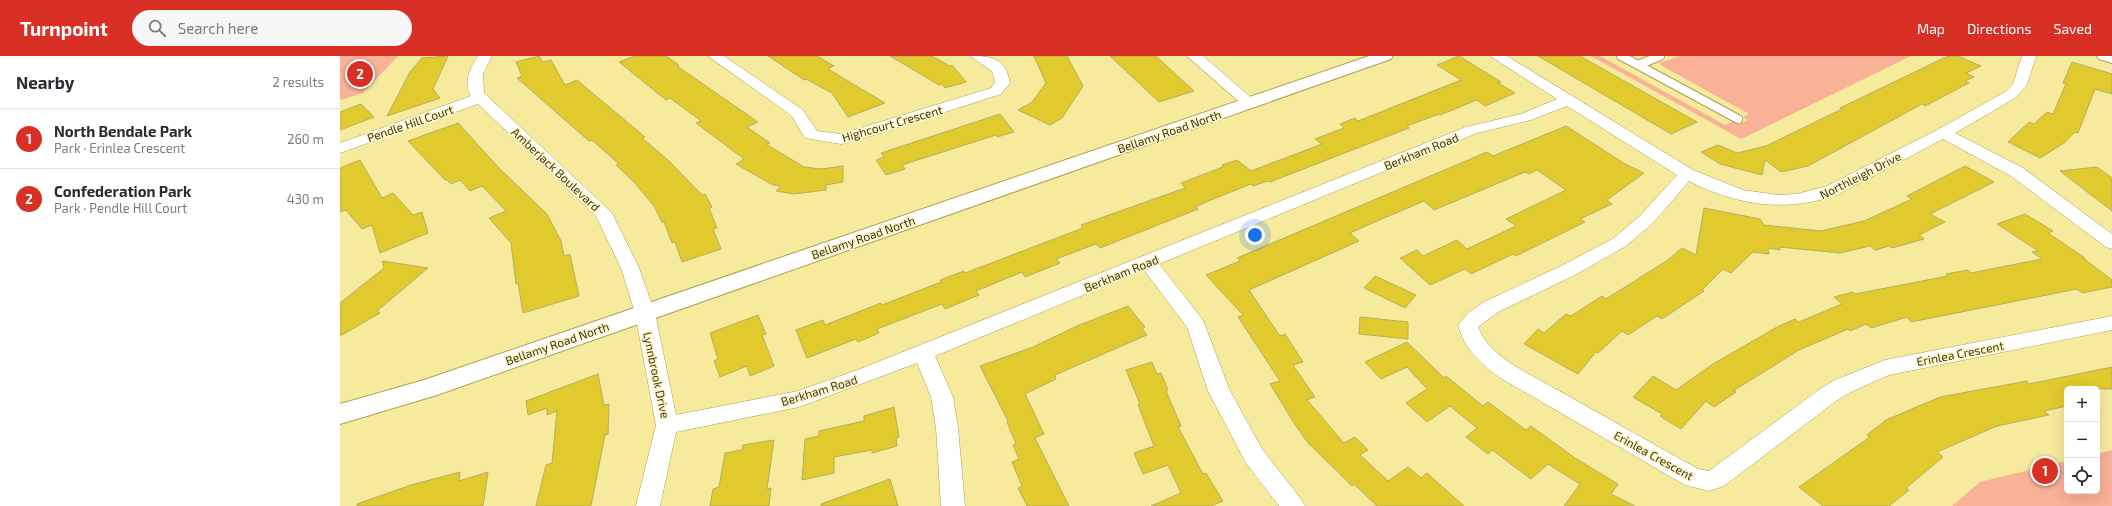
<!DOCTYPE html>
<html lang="en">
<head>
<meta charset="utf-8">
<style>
  :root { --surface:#fff; --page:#f7f7f7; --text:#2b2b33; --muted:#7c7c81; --line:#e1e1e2; --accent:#d93025 }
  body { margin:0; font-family:"Exo 2",sans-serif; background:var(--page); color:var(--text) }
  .controls { position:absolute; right:12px; bottom:12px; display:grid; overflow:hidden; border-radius:6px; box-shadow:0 4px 16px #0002 }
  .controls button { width:36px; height:36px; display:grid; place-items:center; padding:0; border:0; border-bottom:1px solid var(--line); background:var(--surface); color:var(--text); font:20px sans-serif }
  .you { position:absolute; left:915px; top:179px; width:14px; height:14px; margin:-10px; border:3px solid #fff; border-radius:50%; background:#1a73e8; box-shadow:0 0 0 6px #1a73e833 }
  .badge { display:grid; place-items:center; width:26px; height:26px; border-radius:50%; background:var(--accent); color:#fff; font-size:13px; font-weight:700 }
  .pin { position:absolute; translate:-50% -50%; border:2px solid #fff; box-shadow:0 1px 4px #0006 }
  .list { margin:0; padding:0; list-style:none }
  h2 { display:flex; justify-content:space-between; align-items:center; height:52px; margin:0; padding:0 16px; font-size:17px }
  h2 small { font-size:13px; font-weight:400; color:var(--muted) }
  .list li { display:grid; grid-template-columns:26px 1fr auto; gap:12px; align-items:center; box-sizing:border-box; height:60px; padding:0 16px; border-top:1px solid var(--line) }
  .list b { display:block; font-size:15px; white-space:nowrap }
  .list p { margin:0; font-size:13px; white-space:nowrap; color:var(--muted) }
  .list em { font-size:13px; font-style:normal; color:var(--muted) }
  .icon { flex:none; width:22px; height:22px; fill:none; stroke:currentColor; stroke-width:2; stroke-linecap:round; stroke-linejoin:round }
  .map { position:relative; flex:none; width:1772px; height:450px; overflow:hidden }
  header { display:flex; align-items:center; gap:24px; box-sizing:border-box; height:56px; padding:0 20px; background:var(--accent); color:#fff }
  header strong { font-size:19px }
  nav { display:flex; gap:22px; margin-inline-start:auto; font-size:14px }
  .search { width:280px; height:36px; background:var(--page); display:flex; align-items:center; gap:10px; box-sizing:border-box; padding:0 14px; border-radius:22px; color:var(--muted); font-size:15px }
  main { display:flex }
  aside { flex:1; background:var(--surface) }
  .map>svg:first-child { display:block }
  .green { fill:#f9b198 }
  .building { fill:#e1ca2e; stroke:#b8ac60 }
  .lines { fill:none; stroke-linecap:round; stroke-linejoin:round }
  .service-casing { stroke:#ada054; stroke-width:10 }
  .minor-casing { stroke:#ada054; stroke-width:1 }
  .tertiary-casing { stroke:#ada054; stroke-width:2 }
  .service { stroke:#fff; stroke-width:8 }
  .minor { fill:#fff; fill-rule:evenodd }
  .tertiary { fill:#fff; fill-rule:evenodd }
  .labels { text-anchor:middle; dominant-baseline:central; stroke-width:3.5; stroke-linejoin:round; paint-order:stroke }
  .street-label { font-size:12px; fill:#3e3919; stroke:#fdf6c9 }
</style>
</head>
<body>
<header>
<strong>Turnpoint</strong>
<div class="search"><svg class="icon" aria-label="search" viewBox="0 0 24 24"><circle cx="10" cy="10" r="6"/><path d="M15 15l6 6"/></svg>Search here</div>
<nav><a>Map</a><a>Directions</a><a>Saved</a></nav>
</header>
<main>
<aside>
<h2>Nearby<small>2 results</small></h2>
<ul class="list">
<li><span class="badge">1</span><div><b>North Bendale Park</b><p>Park · Erinlea Crescent</p></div><em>260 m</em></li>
<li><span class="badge">2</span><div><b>Confederation Park</b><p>Park · Pendle Hill Court</p></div><em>430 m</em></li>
</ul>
</aside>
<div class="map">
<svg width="1772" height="450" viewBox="0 0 1772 450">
  <rect width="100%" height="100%" fill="#f6ea9c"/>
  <g class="green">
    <path d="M0 0H58L23 37 0 44Z"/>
    <path d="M1251 0H1260L1385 69 1393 65 1399 68 1407 64 1403 61 1409 58 1322 10 1319 7 1340 0H1571L1401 83Z"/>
    <path d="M1772 394V450H1612L1640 426 1727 405V435H1757V398Z"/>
  </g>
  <g class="building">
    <path d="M108 0 93 33 100 42 47 60 70 16 82 2Z"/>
    <path d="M199 0 203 6 211 4 225 29 237 24 305 81 302 82 328 104 362 139 365 138 372 151 369 152 377 172 373 173 381 193 342 206 335 186 332 187 324 166H322L314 150 294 126 276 109 279 108 252 84 249 85 177 22 182 20 176 6Z"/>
    <path d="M295 0H326L339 9 337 10 418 66 407 71 430 87 426 88 464 111 481 113 503 110V126L486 129V134L454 138 436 135 441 130 433 129 396 108 404 103 356 67 361 65 330 42 326 44 279 6Z"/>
    <path d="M428 0H477L494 10 488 13 545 47 508 61 492 37 466 23 464 24Z"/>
    <path d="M550 0H592L610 10 612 9 626 26 605 32 602 28 599 29Z"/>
    <path d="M694 0H727L743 30 722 62 710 69 678 54 692 46 706 27Z"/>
    <path d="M770 0H816L854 35 819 46Z"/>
    <path d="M1119 0 1161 26 1158 27 1175 37 1145 50 1137 44 1100 59 1099 58 1067 70 1069 72 930 126 928 125 913 130 911 128 871 144 855 151 858 153 760 192 756 188 716 203 720 207 685 221 682 216 636 235 639 239 605 253 602 248 537 273 539 277 518 286 516 283 467 302 456 274 483 264 485 269 541 247 542 249 601 226 600 224 624 215 625 217 743 172 741 169 845 132 841 127 883 111 882 109 897 104 911 115 982 88 975 83 1004 72 1000 68 1015 62 1018 65 1121 24 1097 9Z"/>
    <path d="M1198 0H1240L1357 66 1331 78Z"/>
    <path d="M1608 0H1618L1641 10 1626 17 1634 21 1625 25 1629 27 1585 50 1582 48 1468 110 1441 116 1425 104 1422 119 1380 108 1361 96 1378 89 1397 97 1426 90 1502 53 1500 52Z"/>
    <path d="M1732 6 1772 18V38L1755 33 1738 77 1735 76 1724 87 1700 102 1668 86 1689 66 1694 68 1707 56 1713 58 1726 28 1723 27Z"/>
    <path d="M21 48 34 61 0 74V56Z"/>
    <path d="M660 58 674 76 657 81 656 79 568 107 562 109 565 113 546 119 536 104 544 101 541 97Z"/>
    <path d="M118 67 159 112 207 158 221 185 224 200 230 198 239 240 183 257 178 227 176 228 171 187 149 162 166 155 142 130 130 135 120 124 111 128 107 124H105L68 85Z"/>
    <path d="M1226 70 1285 108 1304 117 1267 144 1272 148 1240 163 1245 166 1176 200 1173 198 1131 218 1125 213 1090 229 1060 202 1077 194 1083 200 1117 184 1127 193 1176 170 1166 163 1226 134 1197 114 1189 118 1185 116 1094 154 1084 145 1044 162 1010 177 1019 185 909 234 940 280 945 278 963 306 953 309 975 341 967 344 1004 387 1015 381 1028 394 1020 399 1048 425 1068 411 1081 422 1087 417 1124 450H1037L1014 428 1012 430 1003 421 968 387 956 370 930 328 940 325 898 261 903 259 866 219 900 205 897 202 1147 96 1153 100Z"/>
    <path d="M20 104 42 142 53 137 73 159 82 156 88 177 40 197 32 169 22 173 6 154 0 156V112Z"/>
    <path d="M1625 110 1654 126 1590 158 1605 166 1579 179 1584 183 1552 192 1549 190 1535 194 1530 190 1500 197 1439 191 1440 194 1428 192 1429 198 1413 196 1391 217 1383 213 1362 234 1364 235 1322 263 1317 260 1288 279 1282 275 1258 297 1256 296 1238 318 1184 288 1198 273 1204 277 1226 258 1231 260 1262 240 1266 243 1328 204 1342 192 1356 199 1364 152 1420 163 1424 169 1481 175 1524 165 1572 143 1567 140Z"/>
    <path d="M1757 111 1772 122V155L1720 115Z"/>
    <path d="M1685 158 1713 175 1708 177 1745 202H1743L1772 224V231L1742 237 1737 233 1571 266 1567 261 1531 272 1526 268 1510 275 1508 273 1459 294 1393 335 1396 336 1374 351 1366 345 1341 373 1320 360 1322 358 1293 341 1313 320 1336 334 1373 308 1437 271 1455 263 1459 266 1502 248 1494 241 1513 236 1515 238 1608 220 1606 218 1628 214 1631 217 1702 203 1692 196 1698 195 1657 168Z"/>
    <path d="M42 205 88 212 37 255 40 257 0 280V247L44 212Z"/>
    <path d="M1035 220 1076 239 1065 252 1024 232Z"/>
    <path d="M788 250 805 271 802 273 807 279 715 319 716 323 685 338 704 378 695 382 729 450H687L678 432 682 430 672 406 679 403 673 389 676 388 667 366 668 365 640 310 693 291 737 270Z"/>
    <path d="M418 259 426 278 422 279 434 310 410 320 407 310 380 321 374 305 378 303 370 277Z"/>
    <path d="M1020 261 1068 266V283L1019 278Z"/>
    <path d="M1067 286 1104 322 1106 320 1143 350 1148 346 1186 374 1191 370 1235 402 1278 428 1271 438 1295 450H1224L1240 428 1208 408 1191 423 1152 394 1148 398 1126 381 1137 372 1110 350 1087 366 1066 347 1087 333 1067 311 1041 323 1025 306Z"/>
    <path d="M812 306 817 318 821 317 828 334 826 335 841 370 838 371 863 418 866 417 883 445 871 450H811L841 437 828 409 803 418 794 397 814 390 798 349 800 348 786 314Z"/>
    <path d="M1772 311V333H1727V350L1704 355 1709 359 1657 370 1597 396 1603 401 1566 432 1569 434 1549 450H1483L1459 431 1530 381 1527 379 1546 364 1600 341 1687 325 1689 328Z"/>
    <path d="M258 318 264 349 269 348 268 378 265 379 251 450H196L206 409 212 407 217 355 207 359V352L188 359 186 345Z"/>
    <path d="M554 351 559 381 556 382 557 390 532 397V394L494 401V417L462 424 465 383 479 380V375L524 365V360Z"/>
    <path d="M434 384 427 433 431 432 429 450H370L373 433 379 431 385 397 402 394 403 389Z"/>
    <path d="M120 416 119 425 148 416 143 450H17V448L71 429Z"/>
    <path d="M550 423 558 450H481V448Z"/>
  </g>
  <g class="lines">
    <g class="service-casing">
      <g id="service">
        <path d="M1281 0 1298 9 1320 0"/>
        <path d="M1298 9 1398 63"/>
      </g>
    </g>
    <g class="minor-casing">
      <g id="minor">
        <path d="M138 0H152L143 18 144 37 272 157 299 212 315 257 336 359 458 335 520 313 1126 71 1181 58 1217 43 1150 0H1167L1353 114 1403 134 1438 139 1457 138 1487 130 1597 74 1665 36 1673 28 1682 0H1696L1687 29 1675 42 1615 77 1683 112 1772 178V193L1766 191 1671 120 1603 83 1499 138C1447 157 1398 150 1349 125L1313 167 1286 190 1235 219 1158 256 1138 271C1145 289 1158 298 1173 309L1358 413 1369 415 1480 333 1495 324 1545 304 1772 260V274L1549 319 1511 336 1496 345 1384 430 1369 435 1345 429 1159 321C1139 306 1125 293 1118 269L1128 257 1144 246 1221 210 1274 182 1301 159 1337 119 1227 50 1191 64 1137 77 819 208 863 264 890 335 922 393 961 443 965 450H939L906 407 868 335 847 271 804 214 595 300 613 341 618 372 625 450H601L596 372 591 341 577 307 459 351 336 376 320 450H296L316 369 295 257 281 212 256 160 138 48 0 97V87L131 40C123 27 130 12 138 0Z"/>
        <path d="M368 0H384L463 54 477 75 501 78 651 32 655 26 652 15 630 0C652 0 666 2 670 27L661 38 534 79 501 88 465 82 452 60Z"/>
        <path d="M847 0H863L914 44 917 47 914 50H904Z"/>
      </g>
    </g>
    <g class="tertiary-casing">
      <g id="tertiary">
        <path d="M1029 0H1053L1051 3 97 339 0 368V348L84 324Z"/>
        <path d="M1757 0H1772V7L1759 3Z"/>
      </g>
    </g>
    <use href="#service" class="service"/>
    <use href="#minor" class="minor"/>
    <use href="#tertiary" class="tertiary"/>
  </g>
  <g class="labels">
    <g class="street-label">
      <text transform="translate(70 67) rotate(-19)">Pendle Hill Court</text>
      <text transform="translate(552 67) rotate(-16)">Highcourt Crescent</text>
      <text transform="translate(829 75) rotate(-19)">Bellamy Road North</text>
      <text transform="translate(1081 95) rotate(-22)">Berkham Road</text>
      <text transform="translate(216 113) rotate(43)">Amberjack Boulevard</text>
      <text transform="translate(1520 119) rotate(-27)">Northleigh Drive</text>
      <text transform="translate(523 181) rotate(-19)">Bellamy Road North</text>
      <text transform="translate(781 217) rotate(-22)">Berkham Road</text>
      <text transform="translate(217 287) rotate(-19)">Bellamy Road North</text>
      <text transform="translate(1620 297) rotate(-11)">Erinlea Crescent</text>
      <text transform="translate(317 319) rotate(78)">Lynnbrook Drive</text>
      <text transform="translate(479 334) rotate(-17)">Berkham Road</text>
      <text transform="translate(1314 399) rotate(29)">Erinlea Crescent</text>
    </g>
  </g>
</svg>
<div class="controls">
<button>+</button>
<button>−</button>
<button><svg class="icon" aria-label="locate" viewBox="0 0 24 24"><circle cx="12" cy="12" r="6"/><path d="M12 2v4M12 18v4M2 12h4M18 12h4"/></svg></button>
</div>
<div class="you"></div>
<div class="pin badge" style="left:1705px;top:415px">1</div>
<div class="pin badge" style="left:20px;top:18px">2</div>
</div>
</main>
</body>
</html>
